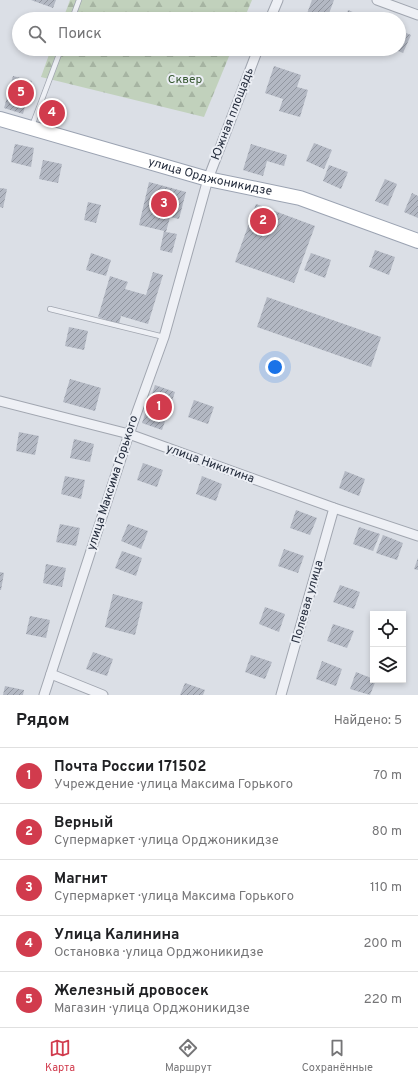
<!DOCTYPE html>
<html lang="ru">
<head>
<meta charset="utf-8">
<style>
  :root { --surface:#fff; --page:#f2f2f2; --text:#202124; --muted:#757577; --line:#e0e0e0; --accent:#d13b4d }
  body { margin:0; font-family:Overpass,sans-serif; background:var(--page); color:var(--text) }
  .controls { position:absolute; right:12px; bottom:12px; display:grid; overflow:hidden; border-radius:0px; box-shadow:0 2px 6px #0003 }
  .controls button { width:36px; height:36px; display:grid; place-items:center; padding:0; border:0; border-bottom:1px solid var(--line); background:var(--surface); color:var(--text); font:20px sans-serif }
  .you { position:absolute; left:275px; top:367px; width:14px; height:14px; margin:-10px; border:3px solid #fff; border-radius:50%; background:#1a73e8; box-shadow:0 0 0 6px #1a73e833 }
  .badge { display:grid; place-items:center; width:26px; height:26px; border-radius:50%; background:var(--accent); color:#fff; font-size:13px; font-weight:700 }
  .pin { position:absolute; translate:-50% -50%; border:2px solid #fff; box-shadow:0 1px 4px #0006 }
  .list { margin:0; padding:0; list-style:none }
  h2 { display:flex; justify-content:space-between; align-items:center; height:52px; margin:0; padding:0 16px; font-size:17px }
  h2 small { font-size:13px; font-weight:400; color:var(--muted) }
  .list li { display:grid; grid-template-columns:26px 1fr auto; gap:12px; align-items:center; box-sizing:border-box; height:56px; padding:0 16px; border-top:1px solid var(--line) }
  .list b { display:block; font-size:15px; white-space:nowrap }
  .list p { margin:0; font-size:13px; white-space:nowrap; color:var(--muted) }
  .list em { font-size:13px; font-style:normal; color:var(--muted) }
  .icon { flex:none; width:22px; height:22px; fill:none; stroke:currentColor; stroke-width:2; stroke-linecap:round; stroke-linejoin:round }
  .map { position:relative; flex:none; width:418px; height:695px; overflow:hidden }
  .search { position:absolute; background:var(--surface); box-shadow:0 2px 6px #0003; left:12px; right:12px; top:12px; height:44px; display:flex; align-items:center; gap:10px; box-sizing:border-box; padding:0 14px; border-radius:22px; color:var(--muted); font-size:15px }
  .sheet { height:332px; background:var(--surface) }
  nav { display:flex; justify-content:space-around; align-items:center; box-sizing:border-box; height:56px; border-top:1px solid var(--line); background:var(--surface); font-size:11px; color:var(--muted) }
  nav a { display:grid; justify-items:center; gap:2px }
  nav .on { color:var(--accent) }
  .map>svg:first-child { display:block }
  .forest { fill:url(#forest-firs) }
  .building { fill:url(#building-hatch) }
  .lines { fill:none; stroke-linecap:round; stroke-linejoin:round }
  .service-casing { stroke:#a1a6b0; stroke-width:6 }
  .minor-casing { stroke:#a1a6b0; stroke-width:11 }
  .primary-casing { stroke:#9ba3b2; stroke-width:16 }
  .service { stroke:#eef0f5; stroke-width:4.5 }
  .minor { stroke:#eef0f5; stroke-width:9 }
  .primary { stroke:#fff; stroke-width:14 }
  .labels { text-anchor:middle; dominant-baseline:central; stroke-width:4; stroke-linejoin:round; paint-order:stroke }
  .park-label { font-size:12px; fill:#385932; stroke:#ebeef4 }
  .street-label { font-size:12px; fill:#252d3d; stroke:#ebeef4 }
</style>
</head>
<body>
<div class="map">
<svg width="418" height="695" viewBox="0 0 418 695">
  <defs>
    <pattern id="forest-firs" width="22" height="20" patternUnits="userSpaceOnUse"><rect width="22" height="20" fill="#c1d1bc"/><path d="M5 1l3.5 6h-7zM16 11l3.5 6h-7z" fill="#a6b4a2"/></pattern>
    <pattern id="building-hatch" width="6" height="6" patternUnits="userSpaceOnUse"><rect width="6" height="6" fill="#b3b8c3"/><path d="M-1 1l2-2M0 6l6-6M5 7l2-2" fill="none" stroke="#9196a0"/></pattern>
  </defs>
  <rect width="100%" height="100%" fill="#dbdfe6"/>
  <g class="forest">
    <path d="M70 0H252L244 19H63Z"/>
    <path d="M51 49H232L204 117 41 77Z"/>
  </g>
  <g class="building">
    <path d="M31 0H56L53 8Z"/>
    <path d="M312 0H334L327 19H305Z"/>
    <path d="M348 10 369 19H345Z"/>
    <path d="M399 30 411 35 403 53 393 49H399Z"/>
    <path d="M274 66 301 75 297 87 308 90 300 117 279 111 283 99 265 93Z"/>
    <path d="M13 76 32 81 23 114 4 108Z"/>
    <path d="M314 143 332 150 324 169 306 161Z"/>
    <path d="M15 144 34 148 31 167 11 162Z"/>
    <path d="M251 144 287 155 284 166 267 161 263 176 243 170Z"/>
    <path d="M43 160 62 164 58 183 39 179Z"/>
    <path d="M329 165 348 172 341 189 323 181Z"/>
    <path d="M385 179 397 184 388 206 375 201Z"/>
    <path d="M149 182 186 192 179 219 170 217 166 232 177 234 172 253 160 250 164 231 139 225Z"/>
    <path d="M0 188 7 189 3 208 0 207Z"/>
    <path d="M412 193 418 196V218L404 212Z"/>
    <path d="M88 202 101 205 96 223 84 220Z"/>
    <path d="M256 204 315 226 294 283 235 262Z"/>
    <path d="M375 250 395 257 389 275 369 267Z"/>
    <path d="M91 253 111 260 106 276 86 270Z"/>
    <path d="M311 253 331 260 325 278 304 270Z"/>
    <path d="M153 272 163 275 148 324 121 316 119 324 98 317 110 276 128 282 125 289 146 295Z"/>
    <path d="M267 297 381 337 371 367 257 327Z"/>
    <path d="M69 327 88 331 84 350 65 346Z"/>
    <path d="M70 379 101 388 95 411 63 402Z"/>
    <path d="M155 385 175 392 162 430 142 423Z"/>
    <path d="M194 400 214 407 208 424 188 417Z"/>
    <path d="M19 432 39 436 35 455 16 451Z"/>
    <path d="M74 439 94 444 90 462 70 458Z"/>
    <path d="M143 463 163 470 157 487 137 480Z"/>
    <path d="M345 471 365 479 359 496 339 488Z"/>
    <path d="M65 476 85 480 81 499 61 494Z"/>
    <path d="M202 476 222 484 216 501 196 494Z"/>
    <path d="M296 510 317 518 310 535 290 528Z"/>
    <path d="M60 524 80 528 76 546 56 542Z"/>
    <path d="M128 524 148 531 141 549 121 541Z"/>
    <path d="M359 527 380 534 373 551 353 544Z"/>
    <path d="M383 535 403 543 397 560 376 553Z"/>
    <path d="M284 549 304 556 298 573 278 566Z"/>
    <path d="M122 551 142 558 136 576 115 568Z"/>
    <path d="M418 558V570L414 569Z"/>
    <path d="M46 564 66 568 62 587 43 583Z"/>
    <path d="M0 572 4 573 1 590H0Z"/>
    <path d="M340 585 360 592 354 609 333 602Z"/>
    <path d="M113 594 143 602 135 635 105 627Z"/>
    <path d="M265 607 285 614 279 632 259 624Z"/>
    <path d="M30 616 50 620 46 638 26 634Z"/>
    <path d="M333 624 354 631 347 648 327 641Z"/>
    <path d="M93 652 113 659 107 676 86 669Z"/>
    <path d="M251 655 272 662 265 679 245 672Z"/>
    <path d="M322 661 342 669 336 686 316 679Z"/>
    <path d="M356 672 376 680 370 695 350 689Z"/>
    <path d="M185 683 205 690 203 695H180Z"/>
    <path d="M5 686 24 690 23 695H3Z"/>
  </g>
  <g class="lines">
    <g class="service-casing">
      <g id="service">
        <path d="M72 19 79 0"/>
        <path d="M32 126 61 49"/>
        <path d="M50 309 164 337"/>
      </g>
    </g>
    <g class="minor-casing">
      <g id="minor">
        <path d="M377 0 418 15"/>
        <path d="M270 19 278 0"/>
        <path d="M0 401 129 434 334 508 418 536"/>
        <path d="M51 674 103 695"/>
        <path d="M44 695 129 434 164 337 208 179 258 49"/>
        <path d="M281 695 334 508"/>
      </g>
    </g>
    <g class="primary-casing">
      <g id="primary">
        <path id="s1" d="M0 119 208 179 300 198 418 241"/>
      </g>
    </g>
    <use href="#service" class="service"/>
    <use href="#minor" class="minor"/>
    <use href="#primary" class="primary"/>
  </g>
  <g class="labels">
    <g class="park-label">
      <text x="185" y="80">Сквер</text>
    </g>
    <g class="street-label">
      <text transform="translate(233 114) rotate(-69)">Южная площадь</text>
      <text stroke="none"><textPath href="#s1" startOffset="218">улица Орджоникидзе</textPath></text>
      <text transform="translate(210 464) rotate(20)">улица Никитина</text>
      <text transform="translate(113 483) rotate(-72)">улица Максима Горького</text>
      <text transform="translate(308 602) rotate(-74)">Полевая улица</text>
    </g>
  </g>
</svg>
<div class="controls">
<button><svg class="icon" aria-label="locate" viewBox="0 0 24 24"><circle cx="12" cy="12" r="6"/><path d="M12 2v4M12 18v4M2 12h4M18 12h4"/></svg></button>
<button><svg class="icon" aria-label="layers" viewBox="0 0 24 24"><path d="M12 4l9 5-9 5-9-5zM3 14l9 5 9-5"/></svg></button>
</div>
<div class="you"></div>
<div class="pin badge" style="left:159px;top:407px">1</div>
<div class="pin badge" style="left:263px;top:221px">2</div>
<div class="pin badge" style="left:164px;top:204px">3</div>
<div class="pin badge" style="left:52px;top:113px">4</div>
<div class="pin badge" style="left:21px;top:93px">5</div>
<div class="search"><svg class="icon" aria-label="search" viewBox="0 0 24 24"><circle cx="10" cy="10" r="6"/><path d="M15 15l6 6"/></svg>Поиск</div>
</div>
<section class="sheet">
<h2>Рядом<small>Найдено: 5</small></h2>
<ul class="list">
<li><span class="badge">1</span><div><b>Почта России 171502</b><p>Учреждение · улица Максима Горького</p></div><em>70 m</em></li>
<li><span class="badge">2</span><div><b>Верный</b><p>Супермаркет · улица Орджоникидзе</p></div><em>80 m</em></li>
<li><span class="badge">3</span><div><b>Магнит</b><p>Супермаркет · улица Максима Горького</p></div><em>110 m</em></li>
<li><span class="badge">4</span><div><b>Улица Калинина</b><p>Остановка · улица Орджоникидзе</p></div><em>200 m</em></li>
<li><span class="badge">5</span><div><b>Железный дровосек</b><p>Магазин · улица Орджоникидзе</p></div><em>220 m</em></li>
</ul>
</section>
<nav>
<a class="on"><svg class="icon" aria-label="map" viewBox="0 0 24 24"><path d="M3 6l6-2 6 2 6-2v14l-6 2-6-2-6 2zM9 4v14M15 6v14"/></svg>Карта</a>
<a><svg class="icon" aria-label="directions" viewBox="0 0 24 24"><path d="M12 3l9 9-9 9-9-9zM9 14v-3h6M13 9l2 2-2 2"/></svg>Маршрут</a>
<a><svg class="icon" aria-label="saved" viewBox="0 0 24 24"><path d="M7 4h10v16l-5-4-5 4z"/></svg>Сохранённые</a>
</nav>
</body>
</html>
